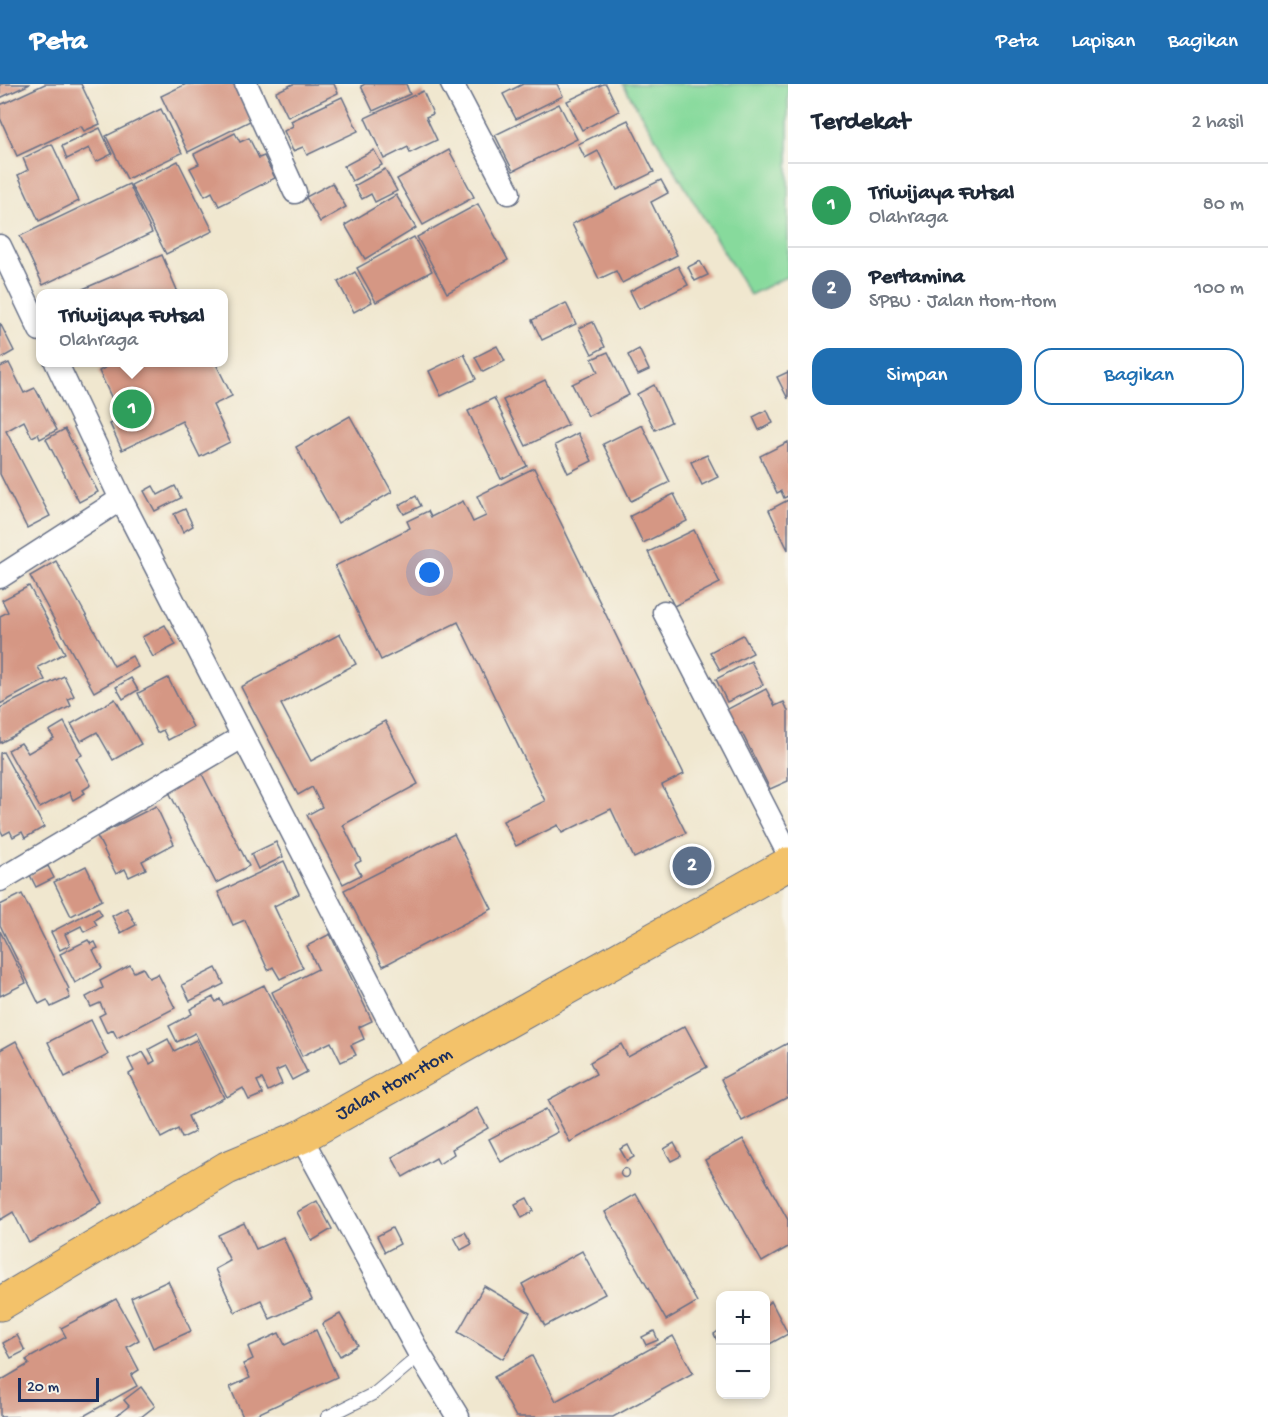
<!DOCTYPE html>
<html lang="id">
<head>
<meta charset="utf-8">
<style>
  :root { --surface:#fff; --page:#f6f6f7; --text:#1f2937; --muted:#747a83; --line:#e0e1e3; --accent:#1f6fb2 }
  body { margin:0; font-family:"Gochi Hand",sans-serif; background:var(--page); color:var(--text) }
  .controls { position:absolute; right:18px; bottom:18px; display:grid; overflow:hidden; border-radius:12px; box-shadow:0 3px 9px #0003 }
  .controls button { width:54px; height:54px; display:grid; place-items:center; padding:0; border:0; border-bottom:2px solid var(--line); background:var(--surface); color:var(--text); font:30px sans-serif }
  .scale { position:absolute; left:18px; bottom:15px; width:81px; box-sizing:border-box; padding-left:6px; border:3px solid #1b2f5e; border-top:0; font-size:16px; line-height:21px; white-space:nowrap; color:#1b2f5e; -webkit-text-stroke:4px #f7f3e8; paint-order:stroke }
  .you { position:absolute; left:430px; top:489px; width:21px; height:21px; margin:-15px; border:4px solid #fff; border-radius:50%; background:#1a73e8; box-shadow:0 0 0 9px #1a73e833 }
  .badge { display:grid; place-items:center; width:39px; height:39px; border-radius:50%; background:var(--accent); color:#fff; font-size:20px; font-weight:700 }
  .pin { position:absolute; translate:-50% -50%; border:3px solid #fff; box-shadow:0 2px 6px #0006 }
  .popup { position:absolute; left:36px; top:205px; width:192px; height:78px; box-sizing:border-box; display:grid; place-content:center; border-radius:12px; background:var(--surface); filter:drop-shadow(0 2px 4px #0005); font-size:20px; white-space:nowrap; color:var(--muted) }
  .popup b { font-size:22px; color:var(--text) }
  .popup::after { content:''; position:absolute; left:50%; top:100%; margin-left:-12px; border:12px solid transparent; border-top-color:var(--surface) }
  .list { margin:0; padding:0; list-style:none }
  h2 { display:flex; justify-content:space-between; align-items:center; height:78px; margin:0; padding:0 24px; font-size:26px }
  h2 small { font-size:20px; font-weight:400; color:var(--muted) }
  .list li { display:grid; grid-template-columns:39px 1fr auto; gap:18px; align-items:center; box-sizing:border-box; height:84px; padding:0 24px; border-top:2px solid var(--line) }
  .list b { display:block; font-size:22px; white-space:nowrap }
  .list p { margin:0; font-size:20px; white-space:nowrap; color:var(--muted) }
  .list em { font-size:20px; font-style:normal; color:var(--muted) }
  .actions { display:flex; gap:12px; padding:18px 24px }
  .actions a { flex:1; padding:14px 0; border:2px solid var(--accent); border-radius:18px; text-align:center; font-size:21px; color:var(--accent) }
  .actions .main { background:var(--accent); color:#fff }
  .map { position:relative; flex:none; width:788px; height:1333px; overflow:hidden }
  header { display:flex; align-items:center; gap:36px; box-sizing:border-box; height:84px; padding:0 30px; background:var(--accent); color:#fff }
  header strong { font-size:28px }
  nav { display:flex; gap:33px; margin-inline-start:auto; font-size:21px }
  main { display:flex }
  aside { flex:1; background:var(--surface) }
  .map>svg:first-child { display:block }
  .green { fill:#87da9c; stroke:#51847d; stroke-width:1.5 }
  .building { fill:#d59784 }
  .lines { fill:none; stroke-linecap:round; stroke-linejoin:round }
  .lane-casing { stroke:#666f86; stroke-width:14 }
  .street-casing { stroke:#666f86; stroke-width:25 }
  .highway-casing { stroke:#666f86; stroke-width:35 }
  .lane { stroke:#fff; stroke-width:12 }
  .street { stroke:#fff; stroke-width:22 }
  .highway { stroke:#f3c26a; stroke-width:33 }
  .labels { text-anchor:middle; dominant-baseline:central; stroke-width:4.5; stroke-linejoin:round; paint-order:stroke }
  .street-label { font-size:20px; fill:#1b2f5e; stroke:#f7f3e8 }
</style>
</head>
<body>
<header>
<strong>Peta</strong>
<nav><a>Peta</a><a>Lapisan</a><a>Bagikan</a></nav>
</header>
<main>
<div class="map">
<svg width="788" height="1333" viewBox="0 0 788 1333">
  <rect width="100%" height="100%" fill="#f7f3e8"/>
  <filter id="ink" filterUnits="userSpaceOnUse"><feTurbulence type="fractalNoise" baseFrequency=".0167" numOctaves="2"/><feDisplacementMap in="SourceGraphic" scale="12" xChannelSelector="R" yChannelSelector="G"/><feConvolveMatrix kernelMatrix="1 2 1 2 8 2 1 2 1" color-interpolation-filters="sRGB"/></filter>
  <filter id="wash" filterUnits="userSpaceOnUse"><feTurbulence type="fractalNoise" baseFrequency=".008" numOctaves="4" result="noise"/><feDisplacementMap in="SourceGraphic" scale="24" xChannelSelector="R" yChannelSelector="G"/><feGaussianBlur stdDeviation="1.35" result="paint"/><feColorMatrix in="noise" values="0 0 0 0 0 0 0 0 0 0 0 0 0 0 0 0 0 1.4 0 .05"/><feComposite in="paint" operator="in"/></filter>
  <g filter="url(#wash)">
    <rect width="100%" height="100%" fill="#f0e7cf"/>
    <path class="green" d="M623 0H788V192L750 211Z"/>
    <g id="blocks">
      <g class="building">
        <path d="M0 0H30L0 14Z"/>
        <path d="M45 0H81L100 40 84 47 81 42 17 72 0 34V21Z"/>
        <path d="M186 0H234L252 36 188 68 161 12Z"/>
        <path d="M293 0H334L338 9 288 33 276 8Z"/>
        <path d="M365 0H406L410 10 373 27 361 2Z"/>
        <path d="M523 0H557L563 12 516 35 503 10Z"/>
        <path d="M603 0H606L619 27 582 46 567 17Z"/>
        <path d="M423 7 433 30 426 33 437 56 410 69 408 63 384 75 365 34Z"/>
        <path d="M342 13 358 47 307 71 303 63 293 67 284 47 293 42 291 37Z"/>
        <path d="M559 20 577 55 513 87 495 51Z"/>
        <path d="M161 25 182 69 127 95 106 52Z"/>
        <path d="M628 36 654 88 617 106 598 67 585 74 578 60Z"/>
        <path d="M100 44 112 70 96 78 89 64 67 75 62 62Z"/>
        <path d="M235 49 240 58 249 54 259 74 264 72 275 94 219 122 212 108 205 112 190 84 199 80 194 70Z"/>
        <path d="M52 60 79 117 39 137 18 91 28 86 23 74Z"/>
        <path d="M374 66 382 81 352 97 344 82Z"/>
        <path d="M449 66 474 113 423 141 397 95Z"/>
        <path d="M178 77 213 147 166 170 131 101Z"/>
        <path d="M385 85 397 107 375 118 371 110 362 115 354 102Z"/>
        <path d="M661 96 668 109 651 118 677 171 622 199 616 187 599 195 572 140Z"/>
        <path d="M332 99 346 123 320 138 306 113Z"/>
        <path d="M129 100 152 149 43 201 20 152Z"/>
        <path d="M396 111 416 144 365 175 345 141Z"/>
        <path d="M478 120 508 176 447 209 417 153Z"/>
        <path d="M414 153 432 187 376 218 357 184Z"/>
        <path d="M162 171 177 206 170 210H85L83 205Z"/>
        <path d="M700 177 708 191 695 197 688 183Z"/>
        <path d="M678 182 688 201 639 225 630 207Z"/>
        <path d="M355 188 372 218 354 228 338 198Z"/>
        <path d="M566 219 576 240 542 256 532 236Z"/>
        <path d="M593 238 605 263 592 270 579 244Z"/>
        <path d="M0 239 14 267 0 275Z"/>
        <path d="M497 262 505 277 483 288 475 273Z"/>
        <path d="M639 265 649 286 638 291 628 271Z"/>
        <path d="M608 268 629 311 588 332 572 300 598 288 592 275Z"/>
        <path d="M464 270 476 295 441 312 429 287Z"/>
        <path d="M115 278H215L232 312 213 321 230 358 200 373 182 337 122 366 110 340 121 334 99 287Z"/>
        <path d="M9 279 24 309 35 304 57 346 40 355 38 350 32 353 24 337 6 347 50 432 27 444 0 390V283Z"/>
        <path d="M788 288V315L777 293Z"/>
        <path d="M545 296 568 341 526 362 503 316Z"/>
        <path d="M654 301 671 338 655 346 637 310Z"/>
        <path d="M494 314 527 382 501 395 468 327Z"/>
        <path d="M767 326 773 339 759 346 753 333Z"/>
        <path d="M350 332 392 408 338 439 296 363Z"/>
        <path d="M642 341 670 398 631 417 603 360Z"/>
        <path d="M65 345 98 408 79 418 46 355Z"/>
        <path d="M578 349 592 377 568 389 555 361Z"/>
        <path d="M788 358V412L784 414 781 407 777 409 760 372Z"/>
        <path d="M707 371 718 393 702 401 691 378Z"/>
        <path d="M534 384 684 690 662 701 686 749 634 774 611 725 562 749 558 741 516 762 503 737 545 717 458 538 381 576 335 482 410 444 407 437 428 427 431 433 463 417 473 438 486 432 477 412Z"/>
        <path d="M153 402 158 411 175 402 181 414 155 427 144 407Z"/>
        <path d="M674 410 687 437 643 459 630 432Z"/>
        <path d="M416 412 421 422 404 430 399 421Z"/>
        <path d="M788 416V466L769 426Z"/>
        <path d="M185 425 193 442 183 448 174 430Z"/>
        <path d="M694 446 720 499 674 522 648 468Z"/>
        <path d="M56 477 114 582 132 572 138 583 94 608 30 492Z"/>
        <path d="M29 502 65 569 38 583 45 596 0 620V532L8 528 2 516Z"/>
        <path d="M165 541 176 561 153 573 142 553Z"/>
        <path d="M340 550 356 580 281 620 311 677 385 637 418 700 343 741 361 777 355 780 361 791 343 800 307 731 322 723 312 703 298 711 241 603Z"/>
        <path d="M743 551 753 569 720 586 710 568Z"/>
        <path d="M751 577 763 601 727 618 716 595Z"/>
        <path d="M64 592 74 612 68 615 71 622 0 659V624Z"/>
        <path d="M131 594 138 606 123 615 116 603Z"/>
        <path d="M168 594 193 643 168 656 163 646 157 649 138 609Z"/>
        <path d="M766 605 775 622 784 618 788 627V697L770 705 742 649 738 651 726 626Z"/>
        <path d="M115 615 141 660 113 676 97 648 81 657 71 640Z"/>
        <path d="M64 638 82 671 76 674 91 701 83 706 85 709 73 716 69 708 40 724 8 666 21 659 28 669 54 654 49 647Z"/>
        <path d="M3 668 44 743 25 754 22 748 13 753 10 747 3 751 0 745V669Z"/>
        <path d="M201 688 249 782 216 799 168 706Z"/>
        <path d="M156 722 174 760 142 777 146 785 129 793 125 785 116 790 97 752Z"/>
        <path d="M454 750 492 825 383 882 344 806Z"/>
        <path d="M276 758 283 773 258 785 251 770Z"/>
        <path d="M284 777 299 810 274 822 303 884 280 895 273 883 268 886 245 836 233 841 218 808Z"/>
        <path d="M48 782 54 794 36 803 30 791Z"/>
        <path d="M86 782 102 816 71 832 54 798Z"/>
        <path d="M22 810 69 905 67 906 70 914 51 923 47 916 39 920 0 841V821Z"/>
        <path d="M98 824 102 831 94 836 97 841 84 848 81 842 65 850 70 861 60 866 51 848Z"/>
        <path d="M127 824 136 841 121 849 112 832Z"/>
        <path d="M0 847 26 899 0 912Z"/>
        <path d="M330 850 372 937 359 943 364 955 351 961 356 971 341 978 331 958 302 972 272 908 318 885 307 862Z"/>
        <path d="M88 856 91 860 95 858 98 864 93 866 102 884 75 899 60 870Z"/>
        <path d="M130 881 134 888 143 884 149 894 158 890 175 924 117 954 113 946 107 949 99 932 105 929 100 919 91 923 86 913 103 904 100 897Z"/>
        <path d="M216 884 224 900 190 917 182 901Z"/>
        <path d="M264 901 307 988 292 996 285 983 276 987 282 1000 268 1007 262 995 257 997 263 1010 249 1016 243 1004 227 1013 195 949 177 958 169 942 192 930 190 925 213 913 216 918 220 915 223 921Z"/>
        <path d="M91 936 108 971 65 993 48 958Z"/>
        <path d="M685 942 707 983 570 1058 548 1016 596 990 590 978 621 960 628 973Z"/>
        <path d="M168 955 174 967 196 956 224 1014 188 1032 195 1048 182 1054 178 1045 161 1054 129 990 134 987 128 975 143 968 150 980 155 977 149 965Z"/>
        <path d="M16 957 102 1119 29 1159 13 1128 0 1136V966Z"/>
        <path d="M788 959V1013L742 1037 721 995Z"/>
        <path d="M477 1024 488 1044 452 1065 454 1070 439 1080 436 1074 403 1093 392 1073Z"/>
        <path d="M546 1025 558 1048 501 1078 489 1055Z"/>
        <path d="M743 1055 788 1136V1163L762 1178 705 1076Z"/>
        <path d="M674 1059 681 1072 671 1077 664 1065Z"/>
        <path d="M628 1061 634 1073 627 1077 620 1065Z"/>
        <circle cx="625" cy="1089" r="4.5"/>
        <path d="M636 1110 697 1218 666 1236 605 1128Z"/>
        <path d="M527 1114 534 1127 522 1134 515 1120Z"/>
        <path d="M317 1117 332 1145 312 1157 297 1128Z"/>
        <path d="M244 1139 256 1165 283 1153 312 1216 270 1235 261 1216 235 1228 215 1185 230 1177 218 1151Z"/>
        <path d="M392 1144 400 1160 385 1168 377 1152Z"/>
        <path d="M465 1148 472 1160 461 1166 454 1153Z"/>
        <path d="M582 1167 605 1210 545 1242 522 1200Z"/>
        <path d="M168 1197 191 1247 153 1264 131 1214Z"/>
        <path d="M484 1202 530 1229 503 1275 458 1248Z"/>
        <path d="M116 1215 139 1256 127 1263 139 1286 131 1291 137 1302 82 1333H0V1297L29 1280 26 1276 66 1253 61 1244Z"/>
        <path d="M771 1217 788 1250 766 1262V1221Z"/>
        <path d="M340 1230 358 1261 340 1272 322 1240Z"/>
        <path d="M316 1246 337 1293 251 1333H243L230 1303 250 1294 243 1280 253 1275 248 1263 279 1249 285 1261Z"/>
        <path d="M720 1246V1263L714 1250Z"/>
        <path d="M654 1247 658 1256 646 1261 642 1253Z"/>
        <path d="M17 1251 25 1267 11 1274 3 1259Z"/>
        <path d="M673 1252 693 1289 613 1333H516L494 1293 532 1272 556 1317Z"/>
        <path d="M141 1303 155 1322 141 1333H115L129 1322 124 1316Z"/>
      </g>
    </g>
  </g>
  <g filter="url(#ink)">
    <use href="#blocks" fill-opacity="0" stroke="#666f86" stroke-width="1.5"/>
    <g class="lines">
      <g class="lane-casing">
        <path id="lane" d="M327 1333 375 1309 420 1271"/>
      </g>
      <g class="street-casing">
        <g id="street">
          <path d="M246 0 295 108"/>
          <path d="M452 0 509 109"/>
          <path d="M0 162 40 246"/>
          <path d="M56 278 121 415 416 989"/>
          <path d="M0 493 121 415"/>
          <path d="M664 528 788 769"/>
          <path d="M0 796 242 653"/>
          <path d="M301 1053 420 1271 458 1333"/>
        </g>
      </g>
      <g class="highway-casing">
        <g id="highway">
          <path id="s1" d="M0 1220 227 1084 301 1053 788 780"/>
        </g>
      </g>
      <use href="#lane" class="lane"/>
      <use href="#street" class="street"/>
      <use href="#highway" class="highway"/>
    </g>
  </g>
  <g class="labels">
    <g class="street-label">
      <text stroke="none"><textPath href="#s1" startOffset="452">Jalan Hom-Hom</textPath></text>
    </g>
  </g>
</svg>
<div class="controls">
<button>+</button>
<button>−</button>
</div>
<div class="scale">20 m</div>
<div class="you"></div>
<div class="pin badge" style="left:132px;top:325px;background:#2e9e5b">1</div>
<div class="popup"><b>Triwijaya Futsal</b>Olahraga</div>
<div class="pin badge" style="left:692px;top:782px;background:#5c6f8a">2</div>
</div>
<aside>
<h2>Terdekat<small>2 hasil</small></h2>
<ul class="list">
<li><span class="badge" style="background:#2e9e5b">1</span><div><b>Triwijaya Futsal</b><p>Olahraga</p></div><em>80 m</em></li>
<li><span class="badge" style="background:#5c6f8a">2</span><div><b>Pertamina</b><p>SPBU · Jalan Hom-Hom</p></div><em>100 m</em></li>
</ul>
<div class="actions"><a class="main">Simpan</a><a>Bagikan</a></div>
</aside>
</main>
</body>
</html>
